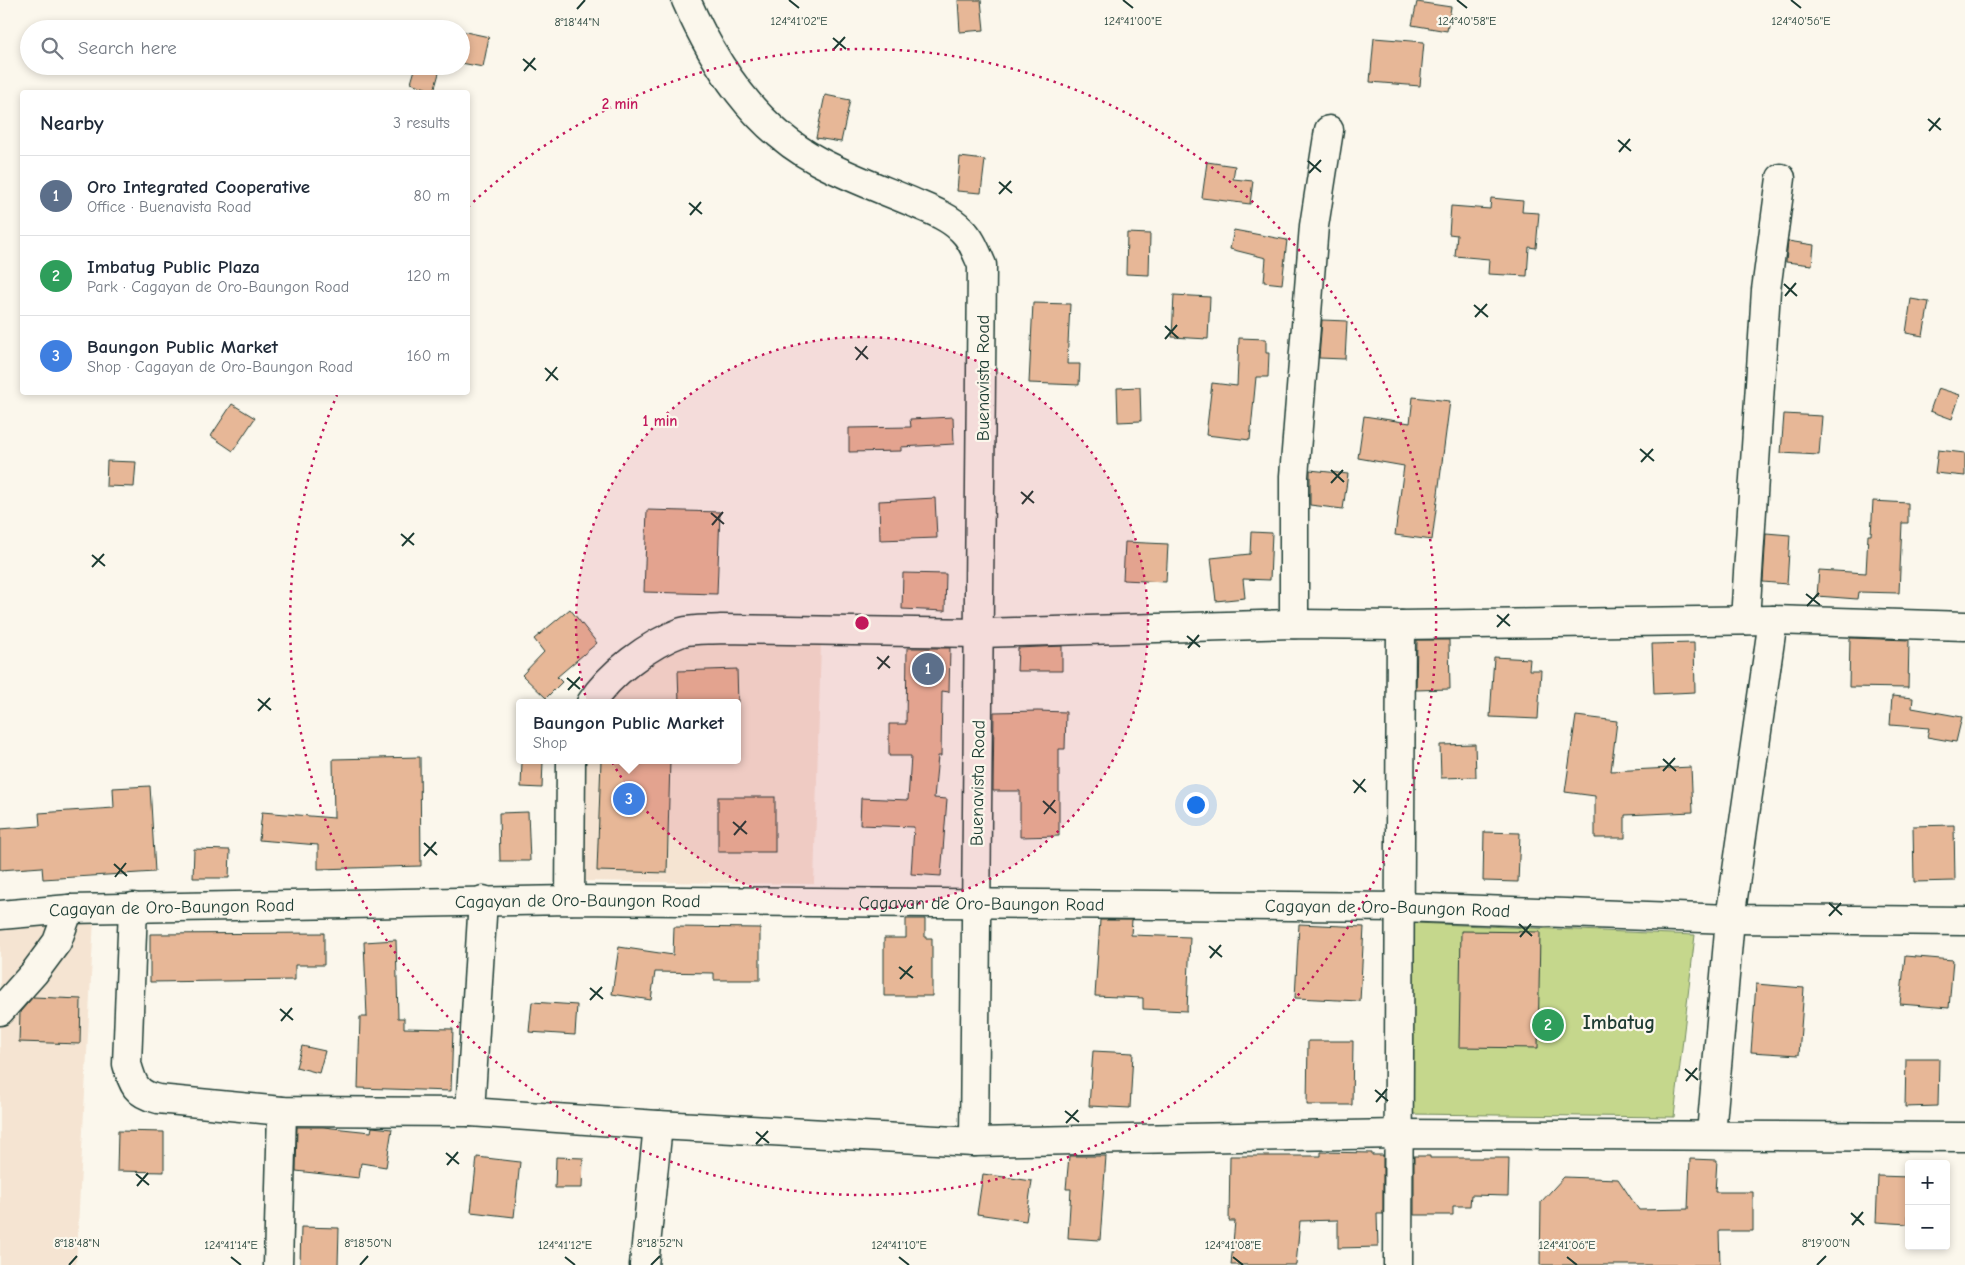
<!DOCTYPE html>
<html lang="en">
<head>
<meta charset="utf-8">
<style>
  :root { --surface:#fff; --page:#f2f2f3; --text:#1f2937; --muted:#747a83; --line:#e0e1e3; --accent:#c8321e }
  body { margin:0; font-family:"Comic Neue",sans-serif; background:var(--page); color:var(--text) }
  .controls { position:absolute; right:15px; bottom:15px; display:grid; overflow:hidden; border-radius:5px; box-shadow:0 2px 8px #0003 }
  .controls button { width:45px; height:45px; display:grid; place-items:center; padding:0; border:0; border-bottom:1px solid var(--line); background:var(--surface); color:var(--text); font:25px sans-serif }
  .you { position:absolute; left:1195px; top:804px; width:18px; height:18px; margin:-12px; border:4px solid #fff; border-radius:50%; background:#1a73e8; box-shadow:0 0 0 8px #1a73e833 }
  .badge { display:grid; place-items:center; width:32px; height:32px; border-radius:50%; background:var(--accent); color:#fff; font-size:16px; font-weight:700 }
  .pin { position:absolute; translate:-50% -50%; border:2px solid #fff; box-shadow:0 1px 5px #0006 }
  .popup { position:absolute; left:516px; top:699px; width:225px; height:65px; box-sizing:border-box; display:grid; place-content:center; border-radius:5px; background:var(--surface); filter:drop-shadow(0 1px 4px #0005); font-size:16px; white-space:nowrap; color:var(--muted) }
  .popup b { font-size:19px; color:var(--text) }
  .popup::after { content:''; position:absolute; left:50%; top:100%; margin-left:-10px; border:10px solid transparent; border-top-color:var(--surface) }
  .list { margin:0; padding:0; list-style:none }
  h2 { display:flex; justify-content:space-between; align-items:center; height:65px; margin:0; padding:0 20px; font-size:21px }
  h2 small { font-size:16px; font-weight:400; color:var(--muted) }
  .list li { display:grid; grid-template-columns:32px 1fr auto; gap:15px; align-items:center; box-sizing:border-box; height:80px; padding:0 20px; border-top:1px solid var(--line) }
  .list b { display:block; font-size:19px; white-space:nowrap }
  .list p { margin:0; font-size:16px; white-space:nowrap; color:var(--muted) }
  .list em { font-size:16px; font-style:normal; color:var(--muted) }
  .icon { flex:none; width:28px; height:28px; fill:none; stroke:currentColor; stroke-width:2; stroke-linecap:round; stroke-linejoin:round }
  .map { position:relative; flex:none; width:1965px; height:1265px; overflow:hidden }
  .search { position:absolute; background:var(--surface); box-shadow:0 2px 8px #0003; left:20px; top:20px; width:450px; height:55px; display:flex; align-items:center; gap:12px; box-sizing:border-box; padding:0 18px; border-radius:28px; color:var(--muted); font-size:19px }
  .panel { position:absolute; background:var(--surface); box-shadow:0 2px 8px #0003; left:20px; top:90px; width:450px; height:305px; border-radius:5px }
  .map>svg:first-child { display:block }
  .built { fill:#f5e4d2 }
  .green { fill:#c5d78c; stroke:#728a60 }
  .building { fill:#e7b797; stroke:#1f3d34 }
  .lines { fill:none; stroke-linecap:round; stroke-linejoin:round }
  .minor-casing { stroke:#1f3d34; stroke-width:31 }
  .major-casing { stroke:#1f3d34; stroke-width:31 }
  .minor { stroke:#fbf7ec; stroke-width:28 }
  .major { stroke:#fbf7ec; stroke-width:28 }
  .ticks { fill:none; stroke:#1f3d34; stroke-width:2 }
  .ring { fill:none; stroke:#c2185b; stroke-width:2.5; stroke-dasharray:2.5 5 }
  .labels { text-anchor:middle; dominant-baseline:central; stroke-width:4.5; stroke-linejoin:round; paint-order:stroke }
  .street-label { font-size:18px; fill:#1f3d34; stroke:#fbf7ec }
  .quarter-label { font-size:20px; font-weight:bold; fill:#1f3d34; stroke:#fbf7ec }
  .ticks-label { font-size:12px; text-anchor:middle; fill:#1f3d34; stroke:#fbf7ec; stroke-width:4.5; stroke-linejoin:round; paint-order:stroke }
  .centre { fill:#c2185b; stroke:#fbf7ec; stroke-width:2.5 }
  .ring-label { font-size:15px; text-anchor:middle; font-weight:bold; fill:#c2185b; stroke:#fbf7ec; stroke-width:4.5; stroke-linejoin:round; paint-order:stroke }
</style>
</head>
<body>
<div class="map">
<svg width="1965" height="1265" viewBox="0 0 1965 1265">
  <rect width="100%" height="100%" fill="#fbf7ec"/>
  <filter id="ink" filterUnits="userSpaceOnUse"><feTurbulence type="fractalNoise" baseFrequency=".02" numOctaves="2"/><feDisplacementMap in="SourceGraphic" scale="10" xChannelSelector="R" yChannelSelector="G"/><feConvolveMatrix kernelMatrix="1 2 1 2 8 2 1 2 1" color-interpolation-filters="sRGB"/></filter>
  <g filter="url(#ink)">
    <g class="built">
      <path d="M821 642 814 884 580 881 585 760H738V703H603L644 664 691 643Z"/>
      <path d="M94 919 76 1265H0V925Z"/>
    </g>
    <path class="green" d="M1414 923 1695 935 1674 1117 1408 1114Z"/>
    <g class="building">
      <path d="M958 0H981L984 30 960 32Z"/>
      <path d="M1417 2 1451 7 1447 31 1412 25Z"/>
      <path d="M461 31 489 37 483 67 461 63Z"/>
      <path d="M1374 38 1424 42 1420 86 1370 82Z"/>
      <path d="M416 66H441L434 91 411 83Z"/>
      <path d="M825 95 850 100 841 142 816 138Z"/>
      <path d="M960 157 985 160 981 193 957 191Z"/>
      <path d="M1207 162 1235 166 1233 179 1253 181 1250 204 1202 198Z"/>
      <path d="M1491 198 1523 201 1522 212 1539 213 1536 248 1529 247 1527 276 1488 274 1489 259 1455 256 1457 235 1449 234 1451 206 1490 209Z"/>
      <path d="M1234 230 1287 240 1282 284 1264 282 1266 258 1230 249Z"/>
      <path d="M1127 233 1150 234 1149 275 1126 274Z"/>
      <path d="M1788 241 1814 245 1812 265 1786 262Z"/>
      <path d="M1174 295 1210 297 1208 339 1172 337Z"/>
      <path d="M1911 299 1929 302 1923 336 1906 333Z"/>
      <path d="M1033 303 1070 304 1067 364H1080L1079 385 1029 383Z"/>
      <path d="M1322 320 1347 321 1345 359 1319 358Z"/>
      <path d="M1239 338 1266 339V353H1269L1268 377H1256L1250 440 1206 435 1212 383 1237 386Z"/>
      <path d="M1140 387 1141 421 1118 422 1117 388Z"/>
      <path d="M1938 388 1960 395 1952 419 1930 411Z"/>
      <path d="M1413 397 1450 401 1432 540 1395 535 1404 466 1358 458 1364 416 1410 423Z"/>
      <path d="M232 404 255 418 233 451 211 436Z"/>
      <path d="M1784 414 1822 416 1819 455 1781 453Z"/>
      <path d="M953 417 954 444 901 447V451L849 452V428L911 427 910 419Z"/>
      <path d="M1938 450 1965 453V476L1935 473Z"/>
      <path d="M107 461 136 462 134 487 106 486Z"/>
      <path d="M1310 470 1348 474 1343 509 1310 505Z"/>
      <path d="M935 498 937 538 880 540 879 501Z"/>
      <path d="M1873 501 1908 503V523H1902L1899 593 1858 592 1857 599 1817 596 1819 570 1866 573 1868 535H1871Z"/>
      <path d="M647 510 720 512 717 594 644 592Z"/>
      <path d="M1251 532 1272 533 1270 580 1243 579 1245 598 1216 601 1211 558 1250 554Z"/>
      <path d="M1766 533 1790 535 1787 584 1763 582Z"/>
      <path d="M1125 542 1168 544 1166 582 1123 580Z"/>
      <path d="M903 573 946 574 945 611 902 609Z"/>
      <path d="M570 609 597 643 557 677 562 682 546 698 522 675 544 652 534 639Z"/>
      <path d="M1850 638 1909 640 1908 688 1849 687Z"/>
      <path d="M1417 640H1449L1450 689 1416 690Z"/>
      <path d="M1694 643 1695 692 1654 694 1652 644Z"/>
      <path d="M1062 646V671H1017L1018 648Z"/>
      <path d="M907 648H950L949 692 942 691 941 756H938L934 798 947 799 941 876 911 874 914 827 860 825 861 798 908 800 911 756H889V724H906Z"/>
      <path d="M1494 657 1530 659 1529 670H1541L1538 719 1490 717Z"/>
      <path d="M737 669 738 703H679L678 671Z"/>
      <path d="M1892 696 1913 698 1912 708 1962 717 1956 742 1927 737 1929 728 1890 725Z"/>
      <path d="M1038 711 1066 712 1065 749H1059V836L1020 837V791H993L994 712Z"/>
      <path d="M1576 716 1617 721 1611 771 1691 767 1693 812 1625 815V838H1595V796L1565 792Z"/>
      <path d="M1475 744 1476 777 1441 778 1440 745Z"/>
      <path d="M420 757 421 866 318 869V845L259 840 262 812 334 818 333 759Z"/>
      <path d="M601 760H670L667 873 597 871Z"/>
      <path d="M522 761H543L542 788 521 787Z"/>
      <path d="M150 786 155 872 43 879 42 867 0 870V829L40 826 39 813 114 808 113 788Z"/>
      <rect x="718" y="797" width="57" height="55"/>
      <path d="M528 812 530 861H500L499 813Z"/>
      <path d="M1954 825 1955 881 1914 882 1913 826Z"/>
      <path d="M1484 832 1520 833 1518 882 1483 881Z"/>
      <path d="M194 849 230 850 229 878H193Z"/>
      <path d="M906 919H925V938H932V996H884V938H906Z"/>
      <path d="M1100 920H1132L1131 935 1190 937 1187 1011 1143 1009V998L1095 996Z"/>
      <path d="M1299 924 1364 927 1360 1001 1295 998Z"/>
      <path d="M674 927 760 928V980H714V973L655 972 651 1000 612 994 619 947 673 955Z"/>
      <path d="M1461 931 1540 932 1538 1048 1459 1047Z"/>
      <path d="M324 933V965H295V980L150 982V934Z"/>
      <path d="M396 940 398 1018H404V1028L453 1029 451 1091 358 1088 360 1017H367L364 942Z"/>
      <path d="M1905 956 1953 960 1949 1008 1900 1004Z"/>
      <path d="M1756 984 1804 988 1799 1055 1751 1052Z"/>
      <path d="M33 997 81 999 80 1044 19 1042 20 1012Z"/>
      <path d="M532 1002 577 1005 575 1035 529 1032Z"/>
      <path d="M1308 1041H1353L1352 1105H1307Z"/>
      <path d="M302 1046 325 1051 319 1073 296 1067Z"/>
      <path d="M1093 1051 1133 1053 1130 1108 1089 1106Z"/>
      <path d="M1906 1059H1939L1938 1106 1905 1107Z"/>
      <path d="M297 1127H323L371 1132 372 1127 392 1129 386 1167 361 1163 359 1178 296 1171Z"/>
      <path d="M118 1131 164 1132V1172L117 1171Z"/>
      <path d="M1321 1152 1372 1153V1155H1383V1214H1377L1378 1247 1338 1248V1220L1300 1221 1296 1265H1231L1235 1221H1229L1230 1156H1321Z"/>
      <path d="M1069 1156H1106L1100 1240 1068 1238 1071 1189H1066Z"/>
      <path d="M1414 1156H1430V1158H1509L1508 1196 1471 1195 1470 1206H1453V1215H1414Z"/>
      <path d="M477 1157 520 1162 514 1217 471 1212Z"/>
      <path d="M556 1157 583 1158 582 1188H555Z"/>
      <path d="M1690 1159 1717 1160 1715 1192H1753V1231H1719L1720 1265H1540L1541 1202 1564 1177 1618 1179 1639 1210 1688 1209Z"/>
      <path d="M983 1174 1032 1181 1026 1221 977 1214Z"/>
      <path d="M1878 1176 1909 1177 1908 1224 1876 1222Z"/>
      <path d="M301 1227 339 1228 338 1265H300Z"/>
    </g>
    <g class="lines">
      <g class="minor-casing">
        <g id="minor">
          <path d="M686 0C714 64 754 127 818 161 848 177 881 189 912 202 928 209 948 216 961 229 972 239 976 252 982 265L974 1142"/>
          <path d="M1745 620 1766 290 1781 178"/>
          <path d="M1294 624V476L1314 226 1329 130"/>
          <path d="M591 703C609 674 649 644 682 632 693 629 709 630 721 629L980 633 1294 624 1401 625 1773 620 1965 626"/>
          <path d="M570 900 571 760"/>
          <path d="M133 907 127 1064C133 1085 136 1094 158 1099L282 1111 470 1112 658 1125 974 1142 1398 1134 1965 1137"/>
          <path d="M0 1011 34 973 57 942 69 909"/>
          <path d="M470 1112 483 900"/>
          <path d="M1711 1134 1730 919 1773 620"/>
          <path d="M278 1265 282 1111"/>
          <path d="M644 1265 658 1125"/>
          <path d="M1398 1265 1401 625"/>
        </g>
      </g>
      <g class="major-casing">
        <g id="major">
          <path id="s1" d="M0 915 69 909 570 900 1400 907 1730 919 1965 921"/>
        </g>
      </g>
      <use href="#minor" class="minor"/>
      <use href="#major" class="major"/>
    </g>
  </g>
  <path class="ticks" d="M789 0 799 8M1123 0 1133 8M1457 0 1467 8M1791 0 1801 8M577 9 585 0M833 38 846 49M833 50 845 37M523 59 536 70M524 71 535 58M1928 119 1941 130M1929 131 1940 118M1618 140 1631 151M1619 152 1630 139M1308 161 1321 172M1309 173 1321 160M999 182 1012 193M999 194 1011 181M689 203 702 214M690 215 701 202M1784 284 1797 296M1785 296 1796 283M1474 305 1488 317M1475 317 1487 304M1165 326 1178 338M1165 339 1177 325M855 347 868 359M856 360 867 346M545 368 558 380M546 381 557 367M1640 449 1654 461M1641 462 1653 449M1331 470 1344 482M1331 483 1343 470M1021 492 1034 503M1022 504 1033 491M711 513 724 524M712 525 723 512M401 534 414 545M402 546 414 533M92 555 105 566M92 567 104 554M1806 594 1820 605M1807 606 1819 593M1497 615 1510 626M1497 627 1509 614M1187 636 1200 647M1188 648 1199 635M877 657 890 668M878 669 889 656M567 678 580 689M568 690 580 677M258 699 271 710M258 711 270 698M1663 759 1676 771M1663 771 1675 758M1353 780 1366 792M1354 793 1365 779M1043 801 1056 813M1044 814 1055 800M733 822 747 834M734 835 746 821M424 843 437 855M424 856 436 842M114 864 127 876M115 877 126 863M1829 903 1842 915M1829 916 1841 903M1519 924 1532 936M1520 937 1531 924M1209 946 1222 957M1210 958 1221 945M899 967 913 978M900 979 912 966M590 988 603 999M590 1000 602 987M280 1009 293 1020M281 1021 292 1008M1685 1069 1698 1080M1686 1081 1697 1068M1375 1090 1388 1101M1376 1102 1387 1089M1065 1111 1079 1122M1066 1123 1078 1110M756 1132 769 1143M756 1144 768 1131M446 1153 459 1164M447 1165 458 1152M136 1174 149 1185M137 1186 148 1173M1851 1213 1864 1225M1852 1225 1863 1212M231 1257 241 1265M565 1257 575 1265M899 1257 909 1265M1233 1257 1243 1265M1567 1257 1577 1265M69 1265 77 1256M360 1265 368 1256M651 1265 660 1256M1817 1265 1826 1256"/>
  <circle cx="862" cy="623" r="286" fill="#c2185b" fill-opacity=".12"/>
  <g class="ring">
    <circle cx="862" cy="623" r="286"/>
    <path d="M468 207A573 573 0 1 1 337 395"/>
  </g>
  <g class="labels">
    <g class="street-label">
      <text transform="translate(983 378) rotate(-90)">Buenavista Road</text>
      <text transform="translate(978 783) rotate(-89)">Buenavista Road</text>
      <text stroke="none"><textPath href="#s1" startOffset="578">Cagayan de Oro-Baungon Road</textPath></text>
      <text stroke="none"><textPath href="#s1" startOffset="982">Cagayan de Oro-Baungon Road</textPath></text>
      <text stroke="none"><textPath href="#s1" startOffset="172">Cagayan de Oro-Baungon Road</textPath></text>
      <text stroke="none"><textPath href="#s1" startOffset="1388">Cagayan de Oro-Baungon Road</textPath></text>
    </g>
    <g class="quarter-label">
      <text x="1619" y="1022">Imbatug</text>
    </g>
  </g>
  <g class="ticks-label">
    <text x="1801" y="25">124°40'56"E</text>
    <text x="799" y="25">124°41'02"E</text>
    <text x="1133" y="25">124°41'00"E</text>
    <text x="1467" y="25">124°40'58"E</text>
    <text x="577" y="26">8°18'44"N</text>
    <text x="77" y="1247">8°18'48"N</text>
    <text x="368" y="1247">8°18'50"N</text>
    <text x="660" y="1247">8°18'52"N</text>
    <text x="1826" y="1247">8°19'00"N</text>
    <text x="231" y="1249">124°41'14"E</text>
    <text x="565" y="1249">124°41'12"E</text>
    <text x="899" y="1249">124°41'10"E</text>
    <text x="1233" y="1249">124°41'08"E</text>
    <text x="1567" y="1249">124°41'06"E</text>
  </g>
  <circle cx="862" cy="623" r="8" class="centre"/>
  <g class="ring-label">
    <text x="620" y="109">2 min</text>
    <text x="660" y="426">1 min</text>
  </g>
</svg>
<div class="controls">
<button>+</button>
<button>−</button>
</div>
<div class="you"></div>
<div class="pin badge" style="left:928px;top:669px;background:#5c6f8a">1</div>
<div class="pin badge" style="left:1548px;top:1025px;background:#2e9e5b">2</div>
<div class="pin badge" style="left:629px;top:799px;background:#3f7fe0">3</div>
<div class="popup"><b>Baungon Public Market</b>Shop</div>
<div class="search"><svg class="icon" aria-label="search" viewBox="0 0 24 24"><circle cx="10" cy="10" r="6"/><path d="M15 15l6 6"/></svg>Search here</div>
<section class="panel">
<h2>Nearby<small>3 results</small></h2>
<ul class="list">
<li><span class="badge" style="background:#5c6f8a">1</span><div><b>Oro Integrated Cooperative</b><p>Office · Buenavista Road</p></div><em>80 m</em></li>
<li><span class="badge" style="background:#2e9e5b">2</span><div><b>Imbatug Public Plaza</b><p>Park · Cagayan de Oro-Baungon Road</p></div><em>120 m</em></li>
<li><span class="badge" style="background:#3f7fe0">3</span><div><b>Baungon Public Market</b><p>Shop · Cagayan de Oro-Baungon Road</p></div><em>160 m</em></li>
</ul>
</section>
</div>
</body>
</html>
